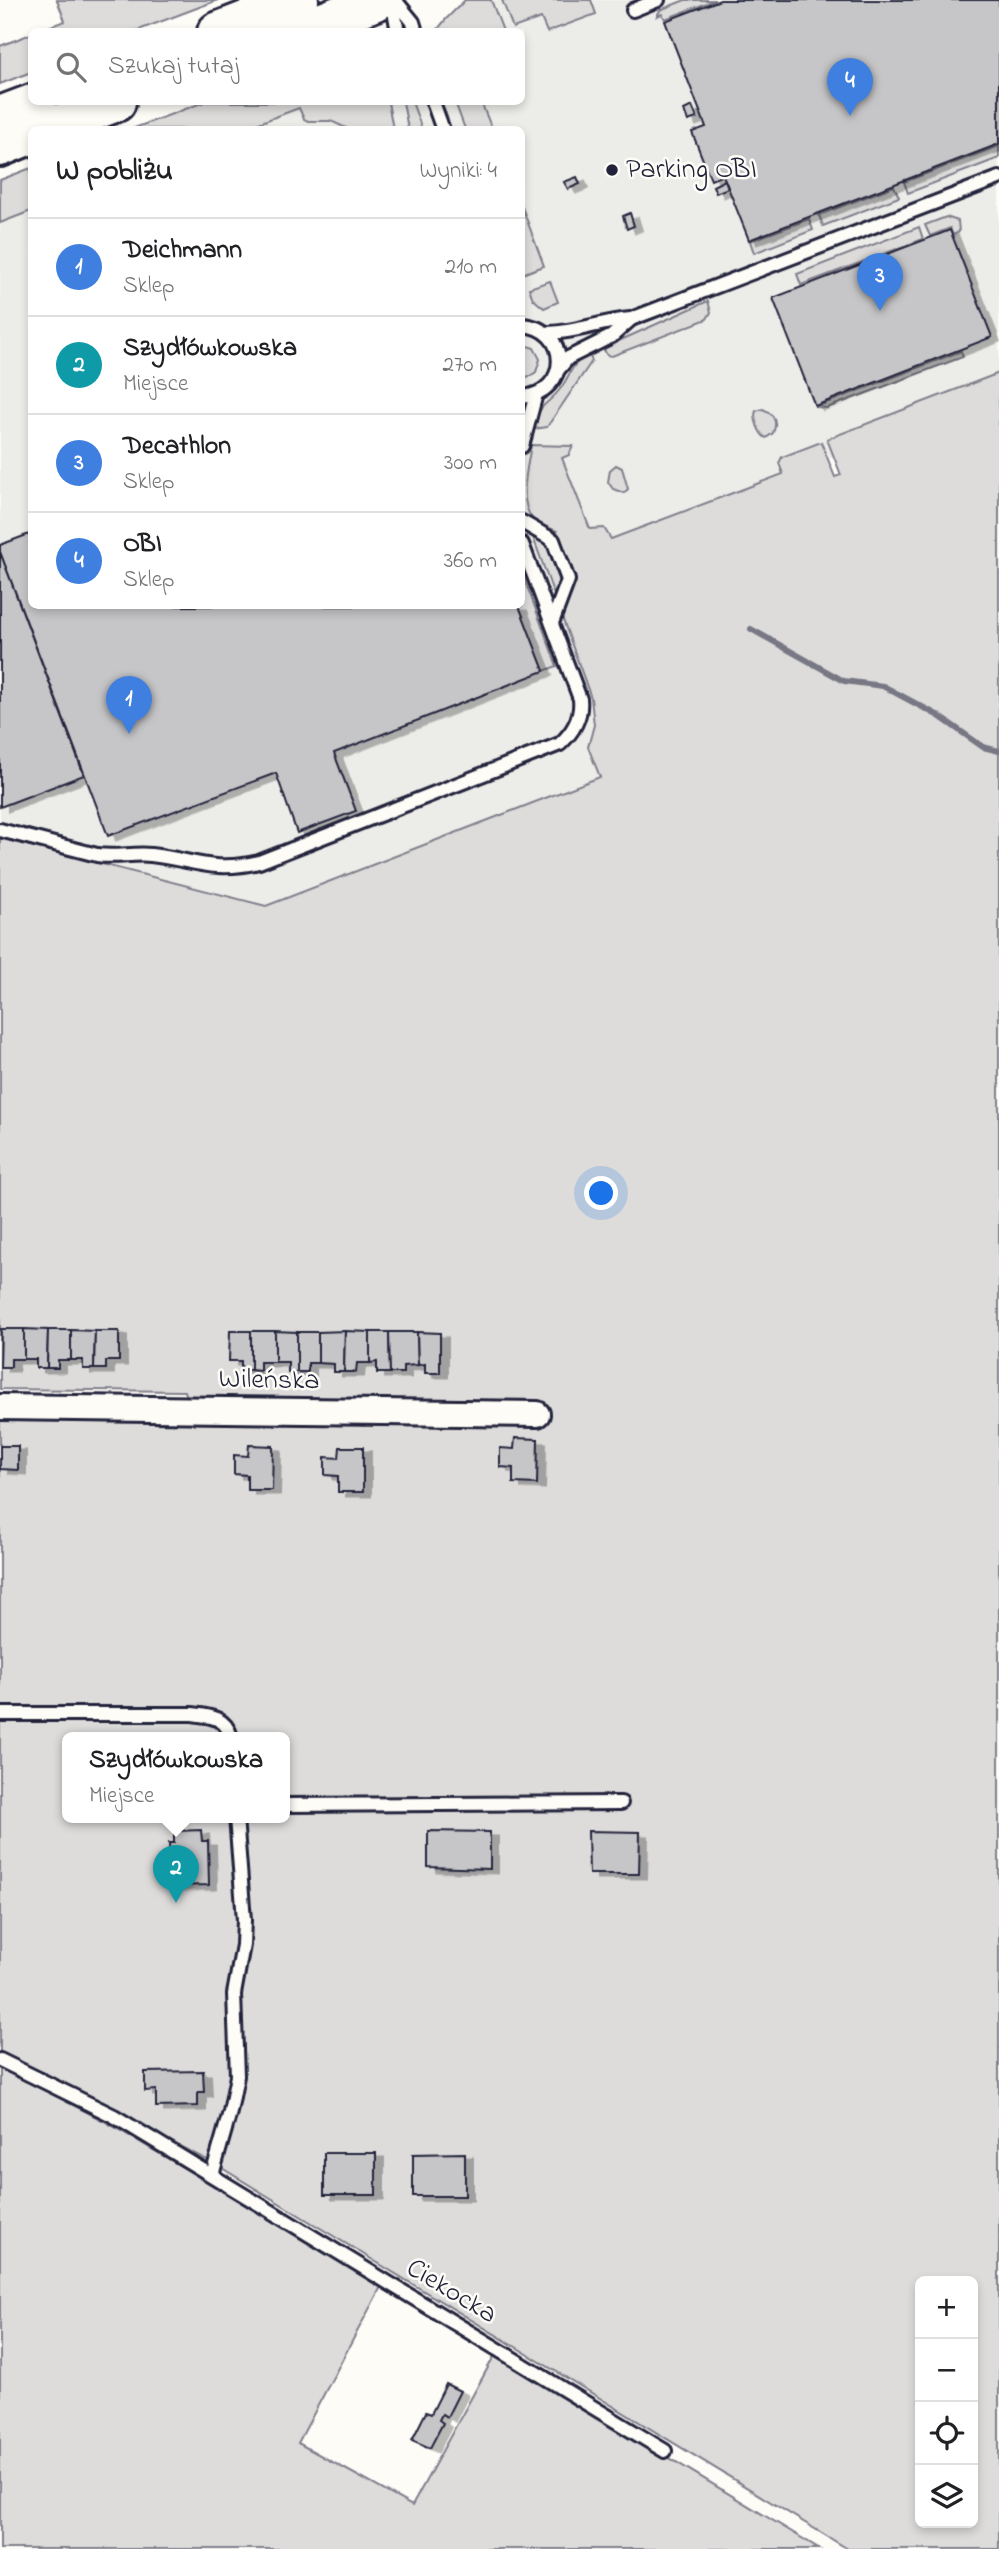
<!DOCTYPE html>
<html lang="pl">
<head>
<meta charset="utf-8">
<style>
  :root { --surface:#fff; --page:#f6f6f6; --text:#202124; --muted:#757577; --line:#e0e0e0; --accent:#0b8043 }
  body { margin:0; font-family:"Indie Flower",sans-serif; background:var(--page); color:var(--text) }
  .controls { position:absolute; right:21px; bottom:21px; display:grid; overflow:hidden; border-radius:10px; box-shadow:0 4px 10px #0003 }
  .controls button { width:63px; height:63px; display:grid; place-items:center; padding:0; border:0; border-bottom:2px solid var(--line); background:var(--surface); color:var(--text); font:35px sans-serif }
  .you { position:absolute; left:602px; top:1194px; width:24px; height:24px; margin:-18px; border:5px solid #fff; border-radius:50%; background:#1a73e8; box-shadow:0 0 0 10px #1a73e833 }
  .badge { display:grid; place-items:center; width:46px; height:46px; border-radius:50%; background:var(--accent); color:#fff; font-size:23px; font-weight:700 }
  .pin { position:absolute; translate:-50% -58px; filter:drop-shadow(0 2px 4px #0008) }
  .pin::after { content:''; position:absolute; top:37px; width:24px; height:21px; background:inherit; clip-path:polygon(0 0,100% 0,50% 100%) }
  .popup { position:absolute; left:62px; top:1732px; width:228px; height:91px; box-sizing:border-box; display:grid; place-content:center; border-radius:10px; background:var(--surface); filter:drop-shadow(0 2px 5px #0005); font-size:23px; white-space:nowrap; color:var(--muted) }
  .popup b { font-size:26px; color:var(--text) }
  .popup::after { content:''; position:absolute; left:50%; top:100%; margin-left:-14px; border:14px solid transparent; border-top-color:var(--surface) }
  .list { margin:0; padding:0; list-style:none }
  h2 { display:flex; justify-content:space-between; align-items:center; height:91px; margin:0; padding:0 28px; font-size:30px }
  h2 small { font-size:23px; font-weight:400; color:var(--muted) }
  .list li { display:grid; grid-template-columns:46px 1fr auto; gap:21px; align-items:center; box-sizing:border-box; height:98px; padding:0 28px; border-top:2px solid var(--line) }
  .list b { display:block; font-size:26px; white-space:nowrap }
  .list p { margin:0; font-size:23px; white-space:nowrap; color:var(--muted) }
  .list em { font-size:23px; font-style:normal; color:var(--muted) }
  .icon { flex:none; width:38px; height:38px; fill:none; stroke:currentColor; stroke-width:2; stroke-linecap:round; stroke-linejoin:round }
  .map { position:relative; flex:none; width:999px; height:2549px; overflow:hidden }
  .search { position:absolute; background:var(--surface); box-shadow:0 4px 10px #0003; left:28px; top:28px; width:497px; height:77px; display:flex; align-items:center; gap:18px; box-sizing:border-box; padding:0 24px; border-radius:10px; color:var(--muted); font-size:26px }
  .panel { position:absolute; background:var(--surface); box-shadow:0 4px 10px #0003; left:28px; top:126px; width:497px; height:483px; border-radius:10px }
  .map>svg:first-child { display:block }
  .built { fill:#ecece9 }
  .green { fill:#dddcdb; stroke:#807f8b; stroke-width:2; fill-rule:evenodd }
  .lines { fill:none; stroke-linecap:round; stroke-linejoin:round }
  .stream { stroke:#787885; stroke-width:6 }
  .building { fill:#c6c6c8; stroke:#22223b; stroke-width:2; filter:url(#shadow) }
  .lane-casing { stroke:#22223b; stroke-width:18 }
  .street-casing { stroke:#22223b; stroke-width:30 }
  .primary-casing { stroke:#22223b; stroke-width:44 }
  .lane { stroke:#fdfcf7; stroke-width:12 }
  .street { stroke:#fdfcf7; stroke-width:24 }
  .primary { stroke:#fdfcf7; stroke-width:38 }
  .poi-dot { fill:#22223b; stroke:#fdfcf7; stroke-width:2.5 }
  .labels { text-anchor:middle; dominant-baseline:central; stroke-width:5; stroke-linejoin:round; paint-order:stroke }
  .poi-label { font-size:28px; fill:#22223b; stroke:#fdfcf7; text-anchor:start }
  .street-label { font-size:28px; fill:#22223b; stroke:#fdfcf7 }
</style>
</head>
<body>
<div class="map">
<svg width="999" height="2549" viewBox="0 0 999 2549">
  <defs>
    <filter id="shadow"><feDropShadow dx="8" dy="4.5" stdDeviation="0" flood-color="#0004"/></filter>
  </defs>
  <rect width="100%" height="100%" fill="#fdfcf7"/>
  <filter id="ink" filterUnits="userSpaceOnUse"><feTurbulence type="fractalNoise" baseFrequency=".0143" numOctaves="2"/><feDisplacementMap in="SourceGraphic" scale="14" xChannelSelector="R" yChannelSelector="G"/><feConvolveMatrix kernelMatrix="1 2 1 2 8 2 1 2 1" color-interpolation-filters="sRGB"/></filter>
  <g filter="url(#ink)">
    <path class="built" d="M465 0H999V394L611 540 620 812 301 937 0 878V180L31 168 32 606H522V130L132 129 204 102H522V32L437 31 444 19 451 16Z"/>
    <g class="green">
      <path d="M57 0H218L136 31H37L65 21Z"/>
      <path d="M465 0H491L503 31H437C444 19 455 11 465 0Z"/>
      <path d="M502 0H591L596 14 547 32 541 18 513 28Z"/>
      <path d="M685 0H715L665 19 662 14 657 16 660 10Z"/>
      <path d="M31 34V72L0 84V46Z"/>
      <path d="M204 102H388L393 129H348L331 121H308L304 119 299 108 243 129H132Z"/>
      <path d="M403 102H412L422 129H408Z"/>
      <path d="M455 102H481L492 129H465Z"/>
      <path d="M999 146V158L908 193 904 182Z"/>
      <path d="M31 168V211L0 223V180Z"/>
      <path d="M894 186 899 197 823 226 819 215Z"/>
      <path d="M522 207 544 266 522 274Z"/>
      <path d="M946 217 958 221 959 232 953 235 950 228 930 236 925 225Z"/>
      <path d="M809 219 813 230 754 253 750 241Z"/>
      <path d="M919 227 923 239 801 285 797 274Z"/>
      <path d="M550 281 558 302 544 308 533 299 529 288Z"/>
      <path d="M708 301 711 312 707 319 612 356 607 355 603 348Z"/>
      <path d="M522 344 534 348 540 359 536 372 530 376 522 378Z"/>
      <path d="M961 351 963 357 827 408 816 407Z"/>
      <path d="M589 354 592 361 547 427 534 429C539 401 547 407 561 388 573 371 568 367 589 354Z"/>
      <path d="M999 373V2549H848L215 2164 0 2056V1417L194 1420 185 1391 0 1389V838L266 906 600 777 588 747 594 725 591 698 562 617 576 581 557 531C551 528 542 526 536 522 516 507 528 465 531 445L573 446 569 455 562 458 590 529 604 528 611 539 783 474 779 463 782 457 821 442 835 477 841 475 827 439ZM68 1737H284V1817H68ZM920 2281H973V2523H920Z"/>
      <path d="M763 409C774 414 778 422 773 433L766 438C759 434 753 418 756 411Z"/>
      <path d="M616 465 622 468 628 489 624 493 613 489 608 482 610 470Z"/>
      <path d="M535 535C555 547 565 574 557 596L554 595 533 537Z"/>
      <path d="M522 573 557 666 544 671 519 606H522Z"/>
      <path d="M0 2067 104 2121 382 2285 298 2443 412 2506 496 2353 820 2549H0Z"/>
    </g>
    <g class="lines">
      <path class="stream" d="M751 629 844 681 883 686 939 716 983 747 999 751"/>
    </g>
    <g class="building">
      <path d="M720 0H999V144L749 240 723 175 711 180 692 132 706 127 665 21Z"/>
      <path d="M692 106 697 118 688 121 684 110Z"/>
      <path d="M577 177 580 184 568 189 564 182Z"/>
      <path d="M725 180 728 188 716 193 713 186Z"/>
      <path d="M630 213 634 226 627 229 623 216Z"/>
      <path d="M950 230 992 337 815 406 773 298Z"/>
      <path d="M32 533V606H519L544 671 334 753 356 811 297 833 276 773 108 836 0 552V545Z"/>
      <path d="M0 552 84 775 0 807Z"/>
      <path d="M1 1329H24V1359H11V1367H0Z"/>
      <path d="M24 1329 48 1330 47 1368H36V1359H24Z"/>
      <path d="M48 1330H71V1360H58V1368H47Z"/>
      <path d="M71 1330 95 1331 94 1369H83V1360H71Z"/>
      <path d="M95 1331H119V1361H106V1369H94Z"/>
      <path d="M230 1331H251V1370H241V1361H229Z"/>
      <path d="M251 1331H275V1362H260V1371L251 1370Z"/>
      <path d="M275 1331 297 1332V1372H288V1362H275Z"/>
      <path d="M345 1331 344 1372H334V1364L318 1363V1332Z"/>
      <path d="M345 1331 370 1332V1363H357L356 1372H344Z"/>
      <path d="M297 1332H318V1363H308V1372H297Z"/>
      <path d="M370 1332H389L390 1373H377V1362L370 1363Z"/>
      <path d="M389 1332H417L418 1365 403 1366V1373H390Z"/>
      <path d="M417 1332 440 1333V1373H425V1364L418 1365Z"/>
      <path d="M515 1438 538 1439 537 1484 513 1483V1468L500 1467V1448L514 1449Z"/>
      <path d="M249 1445 273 1446 272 1490H247V1475L234 1474V1455L248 1456Z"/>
      <path d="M0 1446H18V1470L0 1469Z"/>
      <path d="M340 1447H363V1492H338V1476L325 1475V1457L339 1458Z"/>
      <path d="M201 1830 202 1841H208L209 1885 171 1886 169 1843H174V1831Z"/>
      <path d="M428 1831 490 1832V1869L428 1867Z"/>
      <path d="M588 1831 640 1832 639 1874H589Z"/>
      <path d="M203 2071 204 2092H198V2106L156 2107V2090L145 2091V2072Z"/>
      <rect x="324" y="2153" width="52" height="42"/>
      <path d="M465 2153V2196H413V2154Z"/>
      <path d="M446 2384 460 2391 447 2417 442 2414 439 2420 443 2423 430 2448 412 2440 426 2412 431 2414Z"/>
    </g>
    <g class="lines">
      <g class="lane-casing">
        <g id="lane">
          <path d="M392 0 398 32"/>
          <path d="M395 0 413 22 416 32"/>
          <path d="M633 10 658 0"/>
          <path d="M433 102 443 130"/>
          <path d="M522 325C571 328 571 393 522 397"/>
          <path d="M546 333C575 333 602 321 631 319L999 178"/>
          <path d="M558 370 568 358 612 336 631 319"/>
          <path d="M522 446 536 394"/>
          <path d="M522 522 553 540 568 580 552 623"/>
          <path d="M0 830 97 855C116 858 133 853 151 855 195 860 213 873 259 862L560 744C573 732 582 718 580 699L522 544"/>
          <path d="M0 1714H192C210 1716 226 1717 231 1737"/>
          <path d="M284 1805 621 1803"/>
          <path d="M0 2060 114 2116 665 2451"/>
          <path d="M212 2175 230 2112 237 2076 234 1994 243 1945 244 1920 236 1817"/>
        </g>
      </g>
      <g class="street-casing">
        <path id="street" d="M0 1407 537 1414"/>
      </g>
      <g class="primary-casing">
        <g id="primary">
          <path d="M217 32 299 0"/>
          <path d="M298 32 378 0"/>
          <path d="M0 116 37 102"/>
          <path d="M44 130 116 102"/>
          <path d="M0 147 32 134"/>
        </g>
      </g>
      <use href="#lane" class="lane"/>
      <use href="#street" class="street"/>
      <use href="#primary" class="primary"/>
    </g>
  </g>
  <circle class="poi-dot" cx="612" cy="170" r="7"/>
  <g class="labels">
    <g class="poi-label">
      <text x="626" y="170">Parking OBI</text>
    </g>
    <g class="street-label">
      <text transform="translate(269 1381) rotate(1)">Wileńska</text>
      <text transform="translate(451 2292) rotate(31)">Ciekocka</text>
    </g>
  </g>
</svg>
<div class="controls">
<button>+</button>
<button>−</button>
<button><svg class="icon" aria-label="locate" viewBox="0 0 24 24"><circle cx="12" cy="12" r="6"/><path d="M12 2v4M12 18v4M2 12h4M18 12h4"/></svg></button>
<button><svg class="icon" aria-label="layers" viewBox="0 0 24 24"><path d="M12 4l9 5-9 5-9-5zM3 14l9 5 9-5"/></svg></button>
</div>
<div class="you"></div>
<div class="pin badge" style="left:129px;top:734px;background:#3f7fe0">1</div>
<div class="pin badge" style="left:176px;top:1903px;background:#0f9aa8">2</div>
<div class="popup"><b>Szydłówkowska</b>Miejsce</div>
<div class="pin badge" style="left:880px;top:311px;background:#3f7fe0">3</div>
<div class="pin badge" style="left:850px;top:116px;background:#3f7fe0">4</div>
<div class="search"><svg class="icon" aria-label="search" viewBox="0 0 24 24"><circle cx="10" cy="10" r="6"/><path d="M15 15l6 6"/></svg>Szukaj tutaj</div>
<section class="panel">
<h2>W pobliżu<small>Wyniki: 4</small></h2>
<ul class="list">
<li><span class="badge" style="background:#3f7fe0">1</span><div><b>Deichmann</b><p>Sklep</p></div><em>210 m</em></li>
<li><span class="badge" style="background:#0f9aa8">2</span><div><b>Szydłówkowska</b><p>Miejsce</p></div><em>270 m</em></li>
<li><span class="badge" style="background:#3f7fe0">3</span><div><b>Decathlon</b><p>Sklep</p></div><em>300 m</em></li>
<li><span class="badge" style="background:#3f7fe0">4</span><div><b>OBI</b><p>Sklep</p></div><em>360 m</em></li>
</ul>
</section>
</div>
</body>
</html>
